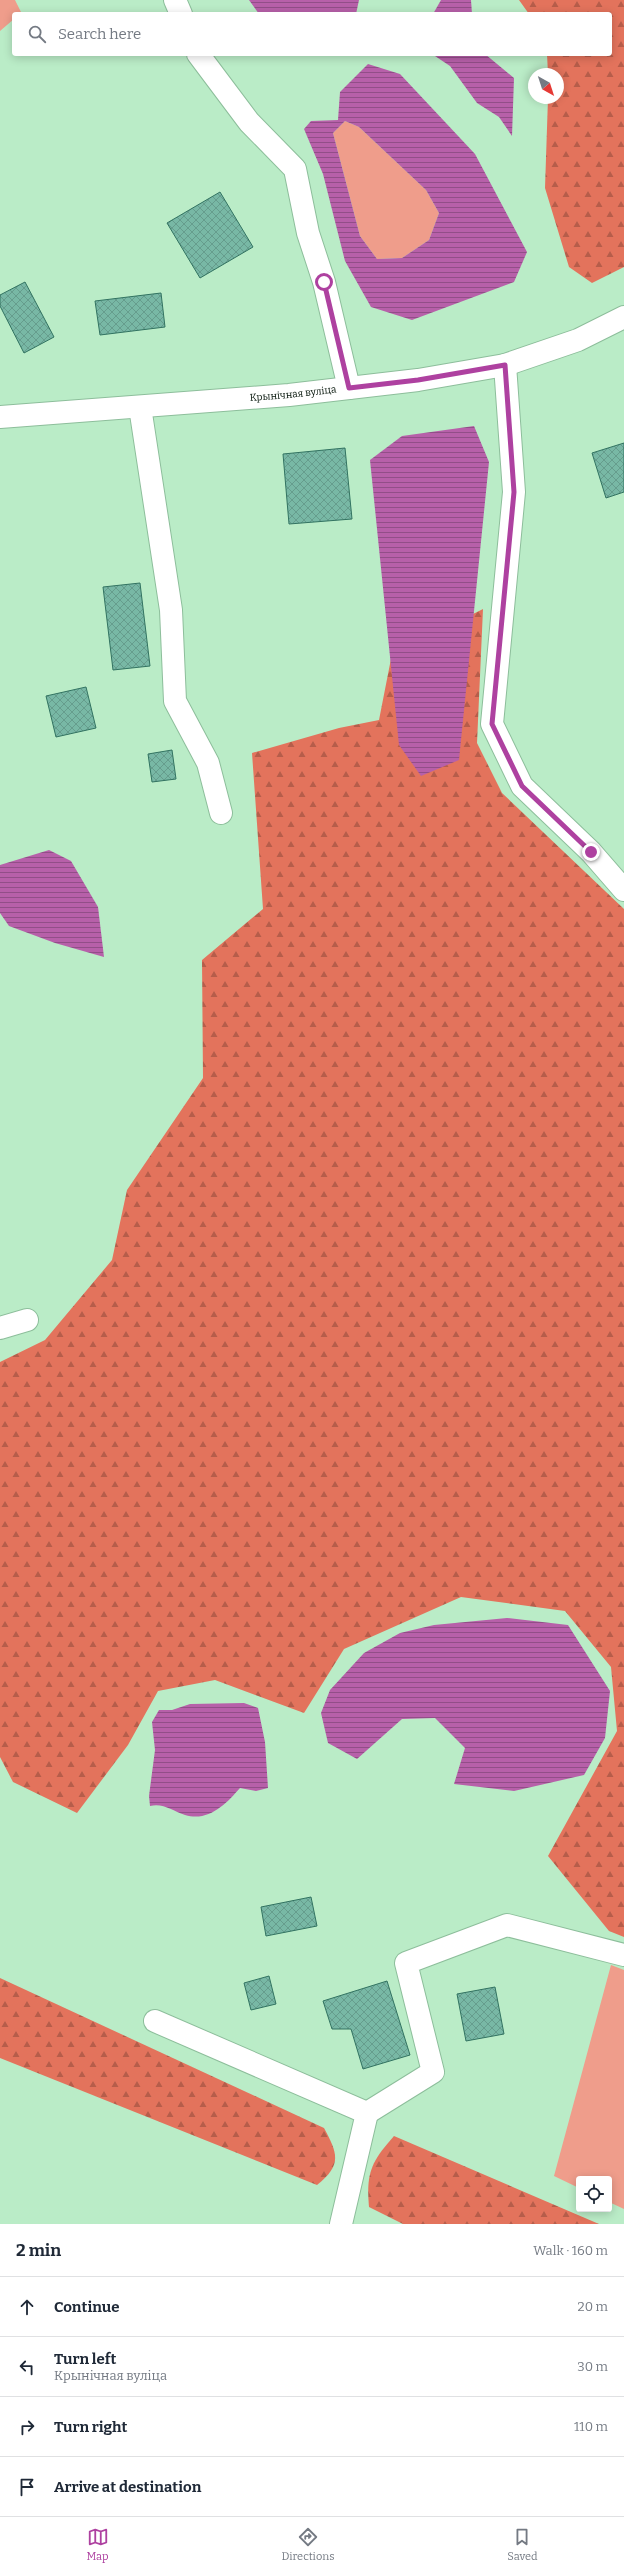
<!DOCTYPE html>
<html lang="en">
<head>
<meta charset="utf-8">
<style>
  :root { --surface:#fff; --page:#f6f6f7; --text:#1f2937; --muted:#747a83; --line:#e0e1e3; --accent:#ae41a0 }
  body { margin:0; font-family:Bitter,serif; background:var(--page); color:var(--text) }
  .controls { position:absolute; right:12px; bottom:12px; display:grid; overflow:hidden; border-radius:4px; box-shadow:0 2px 10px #0003 }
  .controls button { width:36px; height:36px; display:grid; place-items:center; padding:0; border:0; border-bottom:1px solid var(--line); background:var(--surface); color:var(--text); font:20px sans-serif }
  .compass { position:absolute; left:528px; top:68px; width:36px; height:36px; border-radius:50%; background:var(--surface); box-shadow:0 2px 10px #0003; rotate:141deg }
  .stop { position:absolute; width:12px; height:12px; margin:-9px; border:3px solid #ae41a0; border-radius:50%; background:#fff }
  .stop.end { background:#ae41a0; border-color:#fff; box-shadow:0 1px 4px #0008 }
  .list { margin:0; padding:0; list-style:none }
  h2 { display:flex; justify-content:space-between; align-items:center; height:52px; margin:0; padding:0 16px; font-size:17px }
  h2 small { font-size:13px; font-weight:400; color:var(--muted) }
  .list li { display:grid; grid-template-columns:26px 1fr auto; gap:12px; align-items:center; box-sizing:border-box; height:60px; padding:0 16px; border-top:1px solid var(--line) }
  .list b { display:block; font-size:15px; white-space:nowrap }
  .list p { margin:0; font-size:13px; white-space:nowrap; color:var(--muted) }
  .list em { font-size:13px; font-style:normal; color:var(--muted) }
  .icon { flex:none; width:22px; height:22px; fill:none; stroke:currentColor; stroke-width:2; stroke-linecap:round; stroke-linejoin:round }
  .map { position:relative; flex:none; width:624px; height:2224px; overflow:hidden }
  .search { position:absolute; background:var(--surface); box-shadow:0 2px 10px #0003; left:12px; right:12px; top:12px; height:44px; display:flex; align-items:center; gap:10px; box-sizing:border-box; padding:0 14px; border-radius:4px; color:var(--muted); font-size:15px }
  .sheet { height:292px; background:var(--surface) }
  nav { display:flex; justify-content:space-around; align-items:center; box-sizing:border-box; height:56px; border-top:1px solid var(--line); background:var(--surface); font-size:11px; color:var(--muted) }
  nav a { display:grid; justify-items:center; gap:2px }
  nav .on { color:var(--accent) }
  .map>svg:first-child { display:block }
  .grass { fill:#ef9d8b }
  .forest { fill:url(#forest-firs) }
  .water { fill:url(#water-rules); fill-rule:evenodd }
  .building { fill:url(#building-cross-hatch); stroke:#327361 }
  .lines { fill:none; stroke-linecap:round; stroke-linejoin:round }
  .minor-casing { stroke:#8dbe9b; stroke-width:24 }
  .minor { stroke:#fff; stroke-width:22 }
  .route { stroke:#ae41a0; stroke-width:5 }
  .labels { text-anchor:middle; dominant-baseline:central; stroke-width:4; stroke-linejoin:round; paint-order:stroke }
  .street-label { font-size:10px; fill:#011106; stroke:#c7fad4 }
</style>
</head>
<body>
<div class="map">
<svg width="624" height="2224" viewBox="0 0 624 2224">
  <defs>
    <pattern id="forest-firs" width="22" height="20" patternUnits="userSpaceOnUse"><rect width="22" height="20" fill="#e3735c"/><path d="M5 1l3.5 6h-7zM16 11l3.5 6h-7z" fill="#b65d4a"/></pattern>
    <pattern id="water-rules" width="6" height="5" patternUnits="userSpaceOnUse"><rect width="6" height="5" fill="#b760a9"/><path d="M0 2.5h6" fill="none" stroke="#924e88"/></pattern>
    <pattern id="building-cross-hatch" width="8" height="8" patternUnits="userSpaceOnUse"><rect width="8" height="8" fill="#78b8a5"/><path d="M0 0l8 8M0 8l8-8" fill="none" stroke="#669d8d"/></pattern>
  </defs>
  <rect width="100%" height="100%" fill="#baecc7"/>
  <g class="grass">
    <path d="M0 0H15L21 12 14 14V19L0 31Z"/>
    <path d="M345 121 359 127 426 190 439 213 429 240 402 258 377 259 360 236 333 133Z"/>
    <path d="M611 1965 624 1970V2209L609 2202V2179H579V2188L554 2176Z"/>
  </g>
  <g class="forest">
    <path d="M519 0H624V267L592 283 569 267 545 188 548 98H558V74H548L547 54H610V14H529Z"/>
    <path d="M483 609 477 743 502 793 624 909V1937L609 1931 548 1856 617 1731 611 1667 565 1611 461 1597 344 1649 304 1713 215 1680 158 1691 128 1745 77 1813 13 1782 0 1757V1362L45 1340 112 1260 127 1190 203 1078 202 960 263 909 252 753 339 728 379 720 398 623 457 622Z"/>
    <path d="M0 1978 324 2128C338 2154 342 2165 317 2185L0 2058Z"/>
    <path d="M394 2136 599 2224H403L369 2207C366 2173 371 2162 394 2136Z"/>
  </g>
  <g class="water">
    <path d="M249 0H359L356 14H259Z"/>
    <path d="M441 0H471L472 14H433Z"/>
    <path d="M432 54H485L514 78 512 136 499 117 477 103 450 66Z"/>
    <path d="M368 64 400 74 475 154 527 252 514 282 412 320 371 307 345 261 323 174 304 129 311 121 338 120 340 92ZM345 121 359 127 426 190 439 213 429 240 402 258 377 259 360 236 333 133Z"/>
    <path d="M474 426 489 462 459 760 421 776 399 745 370 460 402 436Z"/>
    <path d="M49 850 71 861 98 907 104 957 55 943 9 926 0 913V865Z"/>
    <path d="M507 1618 568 1625 610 1691 605 1738 584 1775 514 1791 454 1784 465 1748 435 1718 402 1719 357 1759 328 1743 321 1713 330 1690 364 1653 400 1633 434 1625Z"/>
    <path d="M244 1703 258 1708 265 1742 268 1788 256 1791 240 1788C226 1804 209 1822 185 1815 172 1811 164 1803 150 1806L149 1796 155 1750 152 1722 159 1710H172L190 1704Z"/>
  </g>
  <g class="building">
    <path d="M220 192 253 247 200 278 167 223Z"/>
    <path d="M25 282 54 337 24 353 0 306V295Z"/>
    <path d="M161 293 165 327 100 335 95 301Z"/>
    <path d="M624 443V492L606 498 592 453Z"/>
    <path d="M345 448 352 519 289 524 283 454Z"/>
    <path d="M140 583 150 666 113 670 103 587Z"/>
    <path d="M86 687 96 728 56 737 46 696Z"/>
    <path d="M172 750 176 779 152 782 148 754Z"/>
    <path d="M311 1897 317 1926 266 1936 261 1907Z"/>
    <path d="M269 1976 276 2004 251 2010 244 1983Z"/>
    <path d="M387 1981 410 2055 363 2069 351 2029H332L323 2001Z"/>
    <path d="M495 1987 504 2034 466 2041 457 1994Z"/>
  </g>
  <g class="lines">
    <g class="minor-casing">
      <g id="minor">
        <path d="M175 0 181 14"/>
        <path d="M198 54 249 122 295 169 308 233 324 282 349 388"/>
        <path d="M505 365 514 492 492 724 522 786 591 852 624 890"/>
        <path d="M140 407 171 610 175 701 208 763 221 813"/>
        <path id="s1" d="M0 417 289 395 418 380 505 365 578 340 624 317"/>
        <path d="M0 1328 27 1320"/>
        <path d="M155 2021 367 2113 341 2224"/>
        <path d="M367 2113 433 2072 406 1963 507 1925 624 1955"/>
      </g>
    </g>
    <use href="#minor" class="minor"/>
  </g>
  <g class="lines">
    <path class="route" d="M324 282 349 388 418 380 505 365 514 492 492 724 522 786 591 852"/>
  </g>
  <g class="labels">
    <g class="street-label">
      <text stroke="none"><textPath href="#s1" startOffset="294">Крынічная вуліца</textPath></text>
    </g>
  </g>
</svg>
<div class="controls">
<button><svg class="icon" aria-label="locate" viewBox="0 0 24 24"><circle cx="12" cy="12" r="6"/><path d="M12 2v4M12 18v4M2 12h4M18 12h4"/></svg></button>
</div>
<svg class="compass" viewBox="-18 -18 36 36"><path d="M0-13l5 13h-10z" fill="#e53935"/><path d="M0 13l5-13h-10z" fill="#747a83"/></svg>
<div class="stop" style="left:324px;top:282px"></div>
<div class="stop end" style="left:591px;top:852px"></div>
<div class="search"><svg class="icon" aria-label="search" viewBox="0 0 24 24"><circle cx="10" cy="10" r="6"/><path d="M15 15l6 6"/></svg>Search here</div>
</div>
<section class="sheet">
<h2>2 min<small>Walk · 160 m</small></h2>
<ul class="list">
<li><svg class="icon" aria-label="ahead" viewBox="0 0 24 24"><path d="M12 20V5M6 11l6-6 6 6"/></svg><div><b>Continue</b></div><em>20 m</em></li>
<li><svg class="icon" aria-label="left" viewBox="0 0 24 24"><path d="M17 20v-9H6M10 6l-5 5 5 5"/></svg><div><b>Turn left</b><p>Крынічная вуліца</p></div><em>30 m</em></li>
<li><svg class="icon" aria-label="right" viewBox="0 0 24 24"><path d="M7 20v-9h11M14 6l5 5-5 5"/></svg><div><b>Turn right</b></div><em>110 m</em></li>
<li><svg class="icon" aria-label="arrive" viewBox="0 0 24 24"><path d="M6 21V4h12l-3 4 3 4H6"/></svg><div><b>Arrive at destination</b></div></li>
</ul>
</section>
<nav>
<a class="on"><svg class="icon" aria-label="map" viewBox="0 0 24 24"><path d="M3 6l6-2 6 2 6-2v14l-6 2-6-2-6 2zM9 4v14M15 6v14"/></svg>Map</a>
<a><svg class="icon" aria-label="directions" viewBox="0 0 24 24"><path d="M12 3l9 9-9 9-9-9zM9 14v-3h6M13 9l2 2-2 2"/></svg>Directions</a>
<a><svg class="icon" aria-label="saved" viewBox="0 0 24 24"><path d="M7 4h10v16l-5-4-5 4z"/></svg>Saved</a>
</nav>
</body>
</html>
